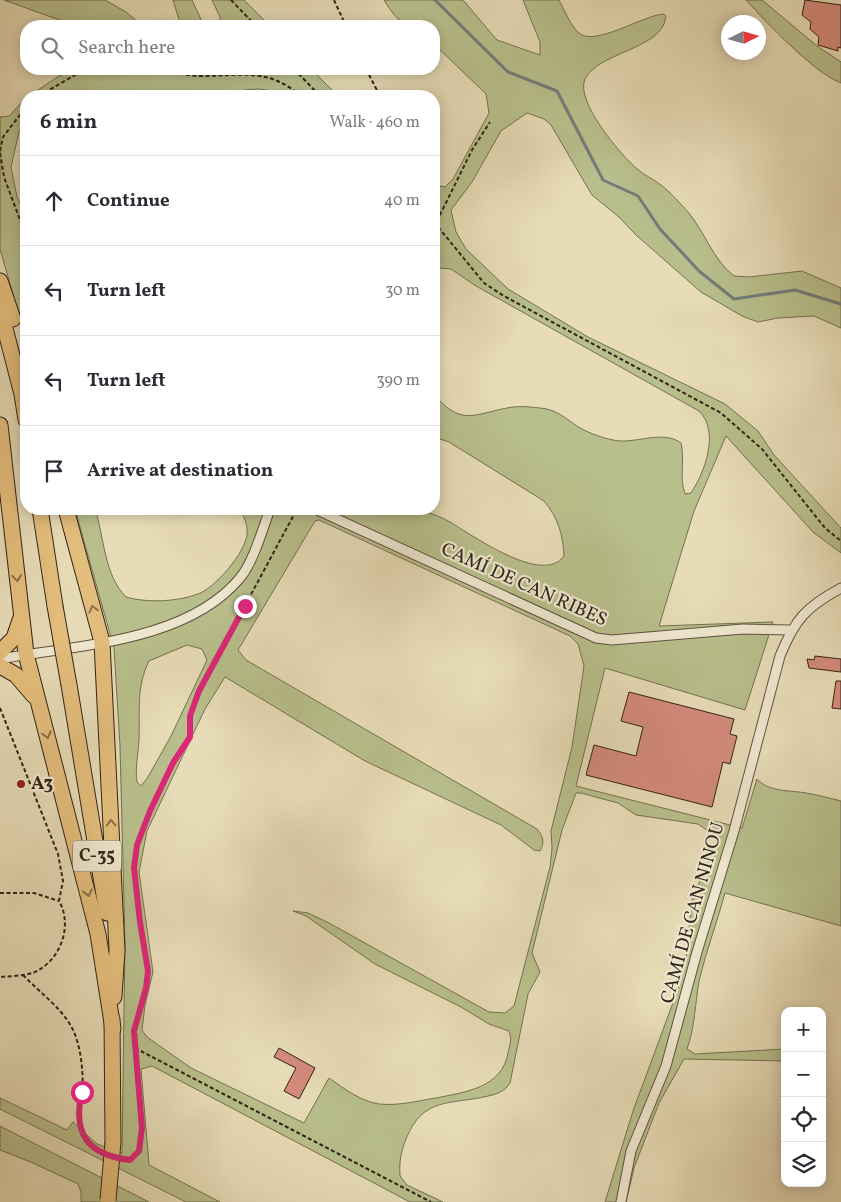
<!DOCTYPE html>
<html lang="en">
<head>
<meta charset="utf-8">
<style>
  :root { --surface:#fff; --page:#f2f2f3; --text:#2b2b33; --muted:#7c7c81; --line:#e1e1e2 }
  body { margin:0; font-family:Vollkorn,serif; background:var(--page); color:var(--text) }
  .controls { position:absolute; right:15px; bottom:15px; display:grid; overflow:hidden; border-radius:10px; box-shadow:0 2px 12px #0003 }
  .controls button { width:45px; height:45px; display:grid; place-items:center; padding:0; border:0; border-bottom:1px solid var(--line); background:var(--surface); color:var(--text); font:25px sans-serif }
  .compass { position:absolute; left:721px; top:15px; width:45px; height:45px; border-radius:50%; background:var(--surface); box-shadow:0 2px 12px #0003; rotate:85deg }
  .stop { position:absolute; width:15px; height:15px; margin:-11px; border:4px solid #db2777; border-radius:50%; background:#fff }
  .stop.end { background:#db2777; border-color:#fff; box-shadow:0 1px 5px #0008 }
  .list { margin:0; padding:0; list-style:none }
  h2 { display:flex; justify-content:space-between; align-items:center; height:65px; margin:0; padding:0 20px; font-size:21px }
  h2 small { font-size:16px; font-weight:400; color:var(--muted) }
  .list li { display:grid; grid-template-columns:32px 1fr auto; gap:15px; align-items:center; box-sizing:border-box; height:90px; padding:0 20px; border-top:1px solid var(--line) }
  .list b { display:block; font-size:19px; white-space:nowrap }
  .list em { font-size:16px; font-style:normal; color:var(--muted) }
  .icon { flex:none; width:28px; height:28px; fill:none; stroke:currentColor; stroke-width:2; stroke-linecap:round; stroke-linejoin:round }
  .map { position:relative; flex:none; width:841px; height:1202px; overflow:hidden }
  .search { position:absolute; background:var(--surface); box-shadow:0 2px 12px #0003; left:20px; top:20px; width:420px; height:55px; display:flex; align-items:center; gap:12px; box-sizing:border-box; padding:0 18px; border-radius:20px; color:var(--muted); font-size:19px }
  .panel { position:absolute; background:var(--surface); box-shadow:0 2px 12px #0003; left:20px; top:90px; width:420px; height:425px; border-radius:20px }
  .map>svg:first-child { display:block }
  .green { fill:#b8bf8c; stroke:#747152; fill-rule:evenodd }
  .lines { fill:none; stroke-linecap:round; stroke-linejoin:round }
  .stream { stroke:#727c7a; stroke-width:3 }
  .building { fill:#d48b7c; stroke:#312318 }
  .minor-casing { stroke:#5e5140; stroke-width:11 }
  .trunk-casing { stroke:#312318; stroke-width:17 }
  .path { stroke:#312318; stroke-width:2; stroke-dasharray:4 2.5; stroke-linecap:butt }
  .minor { stroke:#efe8d0; stroke-width:9 }
  .trunk { stroke:#e4be7c; stroke-width:15 }
  .trunk-bridge-casing { stroke:#312318; stroke-width:17; stroke-linecap:butt }
  .trunk-bridge { stroke:#e4be7c; stroke-width:15 }
  .oneway { stroke:#8a704a }
  .route { stroke:#db2777; stroke-width:6 }
  .poi-dot { fill:#8f2418; stroke:#efe8d0; stroke-width:2 }
  .labels { text-anchor:middle; dominant-baseline:central; stroke-width:4.5; stroke-linejoin:round; paint-order:stroke }
  .shield { fill:#efe8d0; stroke:#6a5e4f; stroke-width:1 }
  .shield-label { font-size:18px; font-weight:bold; fill:#312318 }
  .street-label { font-size:19px; fill:#312318; stroke:#efe8d0 }
  .poi-label { font-size:19px; font-weight:bold; fill:#312318; stroke:#efe8d0; text-anchor:start }
</style>
</head>
<body>
<div class="map">
<svg width="841" height="1202" viewBox="0 0 841 1202">
  <rect width="100%" height="100%" fill="#e7dcb7"/>
  <filter id="stains"><feTurbulence type="fractalNoise" baseFrequency=".004" numOctaves="4"/><feColorMatrix values="0 0 0 0 .2 0 0 0 0 .09 0 0 0 0 .02 0 0 0 .5 -.17"/></filter>
  <radialGradient id="worn" r=".72"><stop offset=".6" stop-color="#630" stop-opacity="0"/><stop offset="1" stop-color="#630" stop-opacity=".3"/></radialGradient>
  <g class="green">
    <path d="M4 0H105L126 12 143 26H76Z"/>
    <path d="M173 0H192L204 26H181Z"/>
    <path d="M212 0H244L270 26H221L220 17Z"/>
    <path d="M384 0H463L497 40 540 55V42L523 0H559C565 11 570 25 579 33 594 47 642 16 663 14L666 16C663 50 599 51 585 79 575 101 620 154 636 168 644 175 653 179 661 185 670 192 680 203 688 212 705 232 713 260 734 276L749 277 802 271 841 288V328L814 316 778 318 758 322 742 316 701 292 636 235 619 217 592 195 551 125 544 119 527 113 501 131 472 182 451 210 456 232 466 249 508 289 588 337 725 404 758 431 774 455 841 528V553L813 532 726 436 694 511 659 626 773 622 745 710 605 668 576 786 742 828 757 779C769 792 789 790 806 793 818 795 829 798 841 801V926L725 893C717 923 706 951 699 981 695 1004 695 1027 687 1049L695 1054 785 1049V1061L684 1059 659 1103 634 1168 626 1202H605L633 1111 677 992 686 959 692 900 716 843 714 835 698 824 636 815 618 803 581 793H576L562 830 532 953 540 972 528 994 510 1083C505 1091 498 1094 488 1096 451 1105 423 1096 406 1139 401 1151 399 1162 400 1176L407 1185 443 1202H410L152 1066 141 1069 149 1165 220 1202H186L0 1109V1098L67 1130 73 1122 97 1144 122 1153 125 943 120 746 114 648 75 509H95C104 536 104 575 126 597 147 603 176 602 198 594 215 588 246 552 247 534 248 525 244 517 240 509H418C429 513 440 516 450 522 472 535 543 586 564 556 563 534 558 518 544 501L449 442 434 437V394C462 429 477 412 513 407 522 406 531 407 540 408 554 409 563 416 574 424 583 431 602 438 613 440 634 445 662 429 681 443 685 460 679 477 685 494L691 493C705 472 720 431 699 411L476 286 451 269 440 268 434 276V185L445 187 453 179 489 113 486 94 434 44V26C404 26 400 26 384 0ZM319 520 570 636 578 644 584 666 572 747 551 831 552 848 550 867 514 1006 505 1013 489 1012 329 923 308 913 293 911 306 916 375 964 461 1007 489 1024 509 1031C512 1039 510 1045 508 1053 502 1088 465 1092 436 1098 417 1101 399 1106 379 1104 360 1101 345 1089 329 1078L304 1123 191 1068 147 1037 142 1030 145 1005 153 972 139 872 147 831 205 709 225 677 365 761 501 825 534 850 540 851C545 842 543 836 537 829L246 660 238 650 315 521ZM187 645 202 649 207 660 171 736 148 777 141 786 137 782C135 768 138 755 139 740 140 711 136 687 149 661Z"/>
    <path d="M746 0H762L817 46 841 62V83C813 72 767 23 746 0Z"/>
    <path d="M76 69H311L338 96H282L273 91 259 89 245 90 236 96H29L59 76Z"/>
    <path d="M26 98V120L19 132 11 167 17 197 26 217V340L0 249V117L9 116Z"/>
    <path d="M0 1126 149 1202H81V1192L78 1184 33 1163 0 1150Z"/>
  </g>
  <g class="lines">
    <path class="stream" d="M435 0 508 72 557 91 603 180 638 196 660 229 699 271 734 299 795 290 841 304"/>
  </g>
  <g class="building">
    <path d="M805 0 841 5V48L838 47V51L818 45 819 37 810 29 811 22 802 15Z"/>
    <path d="M815 656 841 659V672L809 668 807 659 814 660Z"/>
    <path d="M836 681H841V709L832 708Z"/>
    <path d="M629 692 734 719 730 734 737 736 730 764 723 762 712 807 586 775 594 745 636 756 643 727 621 721Z"/>
    <path d="M279 1048 315 1068 299 1099 284 1091 296 1068 274 1057Z"/>
  </g>
  <g class="lines">
    <g class="minor-casing">
      <g id="minor">
        <path d="M315 509 596 638 612 640 743 629 791 630"/>
        <path d="M0 659C77 645 187 642 240 578 253 563 263 528 270 509"/>
        <path d="M621 1202 631 1151 666 1066 697 952 734 831 780 656C795 619 806 607 841 588"/>
      </g>
    </g>
    <g class="trunk-casing">
      <g id="trunk">
        <path d="M0 281 13 319"/>
        <path d="M0 309 22 394 26 420"/>
        <path d="M0 425 26 654 98 934 113 1029"/>
        <path d="M40 509 55 606"/>
        <path d="M66 509 102 642 117 950 114 997"/>
        <path d="M0 652 14 638 20 620"/>
        <path d="M0 666 16 675 34 696"/>
        <path d="M69 685 107 913"/>
        <path d="M112 1019 113 1142"/>
      </g>
    </g>
    <g class="path">
      <path d="M231 0 256 26"/>
      <path d="M334 0 346 26"/>
      <path d="M154 69C169 71 185 76 201 76 241 76 267 67 301 96"/>
      <path d="M294 69 320 96"/>
      <path d="M366 69 380 96"/>
      <path d="M39 96 75 75 94 69"/>
      <path d="M0 151 3 137 26 107"/>
      <path d="M0 153 4 177 26 236"/>
      <path d="M434 222 484 283 504 296 721 413 762 449 825 528 841 541"/>
      <path d="M434 227 472 150 490 122"/>
      <path d="M0 708 58 854 63 881 59 901C73 925 61 960 35 972 25 976 11 976 0 977"/>
      <path d="M0 893H34L59 901"/>
      <path d="M23 975C39 992 61 1007 72 1028 81 1045 84 1074 82 1093 80 1119 75 1137 101 1153"/>
      <path d="M135 1048 431 1202"/>
      <path d="M125 1159 129 1160 139 1151 142 1128 135 1031 146 988 148 971 140 922 135 868 137 845 150 811 173 763 190 737V716L199 691 297 509"/>
    </g>
    <use href="#minor" class="minor"/>
    <use href="#trunk" class="trunk"/>
    <g class="trunk-bridge-casing">
      <g id="trunk-bridge">
        <path d="M55 606 69 685"/>
        <path d="M108 1200 113 1142"/>
      </g>
    </g>
    <use href="#trunk-bridge" class="trunk-bridge"/>
  </g>
  <defs><path id="oneway-chevron" d="M-2-3.5L2.5 0L-2 3.5" fill="none" stroke-width="1.6" stroke-linecap="round" stroke-linejoin="round" transform="scale(1.25)"/></defs>
  <g class="oneway">
    <use href="#oneway-chevron" transform="translate(17 578) rotate(84)"/>
    <use href="#oneway-chevron" transform="translate(93 609) rotate(-105)"/>
    <use href="#oneway-chevron" transform="translate(47 735) rotate(75)"/>
    <use href="#oneway-chevron" transform="translate(111 823) rotate(-93)"/>
    <use href="#oneway-chevron" transform="translate(88 893) rotate(76)"/>
  </g>
  <g class="lines">
    <path class="route" d="M82 1092C72 1134 88 1155 130 1160L139 1151 142 1128 134 1031 146 988 148 971 140 922 134 868 137 845 150 811 173 763 190 737V716L199 691 245 606"/>
  </g>
  <circle class="poi-dot" cx="21" cy="784" r="5"/>
  <g class="labels">
    <rect class="shield" x="73" y="840.5" width="48" height="31" rx="4"/>
    <g class="shield-label">
      <text x="97" y="856">C-35</text>
    </g>
    <g class="street-label">
      <text transform="translate(524 585) rotate(24)">CAMÍ DE CAN RIBES</text>
      <text transform="translate(693 913) rotate(-74)">CAMÍ DE CAN NINOU</text>
    </g>
    <g class="poi-label">
      <text x="31" y="784">A3</text>
    </g>
  </g>
  <rect width="100%" height="100%" filter="url(#stains)"/>
  <rect width="100%" height="100%" fill="url(#worn)"/>
</svg>
<div class="controls">
<button>+</button>
<button>−</button>
<button><svg class="icon" aria-label="locate" viewBox="0 0 24 24"><circle cx="12" cy="12" r="6"/><path d="M12 2v4M12 18v4M2 12h4M18 12h4"/></svg></button>
<button><svg class="icon" aria-label="layers" viewBox="0 0 24 24"><path d="M12 4l9 5-9 5-9-5zM3 14l9 5 9-5"/></svg></button>
</div>
<svg class="compass" viewBox="-18 -18 36 36"><path d="M0-13l5 13h-10z" fill="#e53935"/><path d="M0 13l5-13h-10z" fill="#7c7c81"/></svg>
<div class="stop" style="left:82px;top:1092px"></div>
<div class="stop end" style="left:245px;top:606px"></div>
<div class="search"><svg class="icon" aria-label="search" viewBox="0 0 24 24"><circle cx="10" cy="10" r="6"/><path d="M15 15l6 6"/></svg>Search here</div>
<section class="panel">
<h2>6 min<small>Walk · 460 m</small></h2>
<ul class="list">
<li><svg class="icon" aria-label="ahead" viewBox="0 0 24 24"><path d="M12 20V5M6 11l6-6 6 6"/></svg><div><b>Continue</b></div><em>40 m</em></li>
<li><svg class="icon" aria-label="left" viewBox="0 0 24 24"><path d="M17 20v-9H6M10 6l-5 5 5 5"/></svg><div><b>Turn left</b></div><em>30 m</em></li>
<li><svg class="icon" aria-label="left" viewBox="0 0 24 24"><path d="M17 20v-9H6M10 6l-5 5 5 5"/></svg><div><b>Turn left</b></div><em>390 m</em></li>
<li><svg class="icon" aria-label="arrive" viewBox="0 0 24 24"><path d="M6 21V4h12l-3 4 3 4H6"/></svg><div><b>Arrive at destination</b></div></li>
</ul>
</section>
</div>
</body>
</html>
